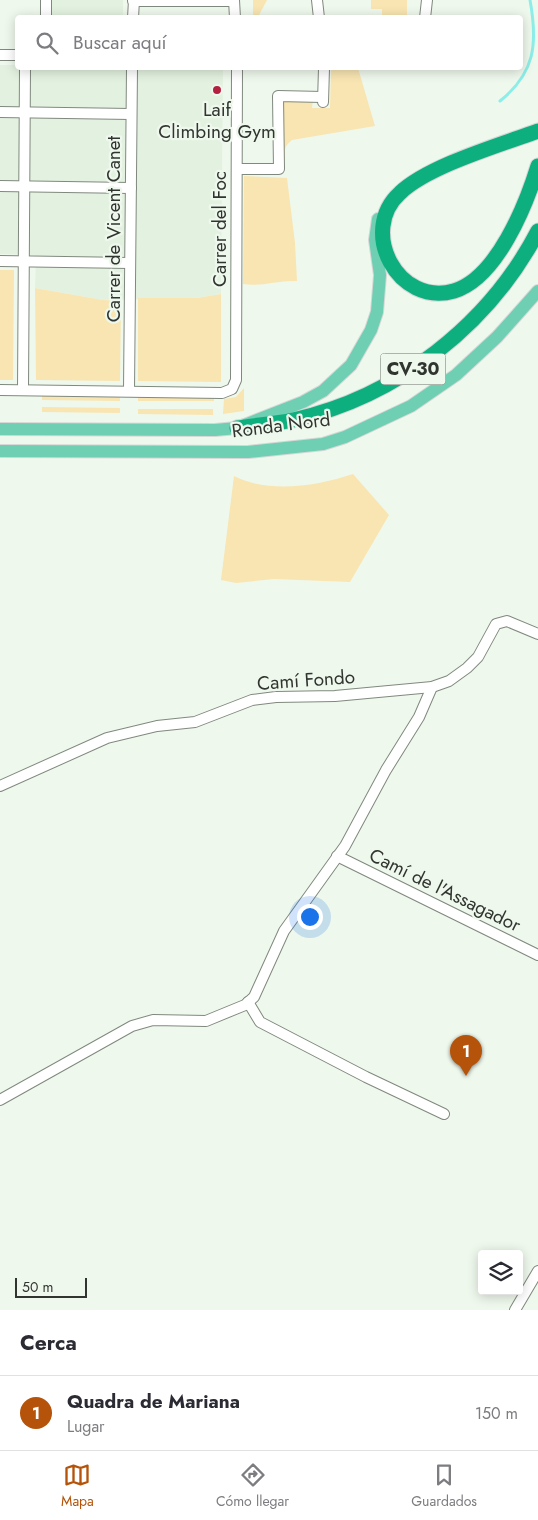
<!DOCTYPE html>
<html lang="es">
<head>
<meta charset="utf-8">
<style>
  :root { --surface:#fff; --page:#f2f2f3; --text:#2b2b33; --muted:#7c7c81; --line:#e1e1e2; --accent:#b45309 }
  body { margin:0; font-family:Jost,sans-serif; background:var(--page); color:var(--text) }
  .controls { position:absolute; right:15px; bottom:15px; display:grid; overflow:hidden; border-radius:5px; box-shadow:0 2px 12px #0003 }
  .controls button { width:45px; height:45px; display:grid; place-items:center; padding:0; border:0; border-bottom:1px solid var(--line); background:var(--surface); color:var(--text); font:25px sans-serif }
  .scale { position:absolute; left:15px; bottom:12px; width:72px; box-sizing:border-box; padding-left:5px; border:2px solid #313530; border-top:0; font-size:14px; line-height:18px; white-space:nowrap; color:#313530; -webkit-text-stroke:4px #eff8ed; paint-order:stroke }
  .you { position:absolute; left:309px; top:916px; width:18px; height:18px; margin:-12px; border:4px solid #fff; border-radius:50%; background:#1a73e8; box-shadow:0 0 0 8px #1a73e833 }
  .badge { display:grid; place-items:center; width:32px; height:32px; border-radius:50%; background:var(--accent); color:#fff; font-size:16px; font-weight:700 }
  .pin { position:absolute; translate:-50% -41px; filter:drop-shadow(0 1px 2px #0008) }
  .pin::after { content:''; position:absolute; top:26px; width:18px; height:15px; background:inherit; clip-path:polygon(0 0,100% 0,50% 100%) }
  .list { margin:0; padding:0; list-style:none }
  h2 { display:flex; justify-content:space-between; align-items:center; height:65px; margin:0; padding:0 20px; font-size:21px }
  h2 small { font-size:16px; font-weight:400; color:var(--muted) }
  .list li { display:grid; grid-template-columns:32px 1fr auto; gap:15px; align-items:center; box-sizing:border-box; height:75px; padding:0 20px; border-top:1px solid var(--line) }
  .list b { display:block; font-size:19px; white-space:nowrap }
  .list p { margin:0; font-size:16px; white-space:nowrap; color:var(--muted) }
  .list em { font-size:16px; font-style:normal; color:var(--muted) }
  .icon { flex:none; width:28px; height:28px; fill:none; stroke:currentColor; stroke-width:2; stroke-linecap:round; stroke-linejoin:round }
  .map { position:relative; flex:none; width:538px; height:1310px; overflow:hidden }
  .search { position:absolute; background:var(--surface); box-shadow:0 2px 12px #0003; left:15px; right:15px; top:15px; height:55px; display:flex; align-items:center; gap:12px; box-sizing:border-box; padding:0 18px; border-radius:5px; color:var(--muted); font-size:19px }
  .sheet { height:140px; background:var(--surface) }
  nav { display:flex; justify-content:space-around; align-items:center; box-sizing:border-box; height:70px; border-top:1px solid var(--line); background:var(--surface); font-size:14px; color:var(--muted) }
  nav a { display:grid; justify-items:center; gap:2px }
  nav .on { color:var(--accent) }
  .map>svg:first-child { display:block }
  .built { fill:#e3f2e0 }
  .green { fill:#f8e5b2 }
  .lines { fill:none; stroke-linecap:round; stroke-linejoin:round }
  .stream { stroke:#8ceee7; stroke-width:3 }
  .minor-casing { stroke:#80897e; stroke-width:12 }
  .major-casing { stroke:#d6d7d6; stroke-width:14 }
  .highway-casing { stroke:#d6d7d6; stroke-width:17 }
  .minor { stroke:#fff; stroke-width:10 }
  .major { stroke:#6ecfb2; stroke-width:12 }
  .highway { stroke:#0eaf7f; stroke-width:15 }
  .poi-dot { fill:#b32140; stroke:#eff8ed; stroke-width:2 }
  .labels { text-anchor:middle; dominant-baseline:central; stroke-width:4.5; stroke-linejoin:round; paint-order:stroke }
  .shield { fill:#eff8ed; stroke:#6a7069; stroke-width:1 }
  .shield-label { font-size:18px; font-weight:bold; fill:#313530 }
  .poi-label { font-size:19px; fill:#313530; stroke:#eff8ed }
  .street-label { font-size:19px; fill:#313530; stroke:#eff8ed }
</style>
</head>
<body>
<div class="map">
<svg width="538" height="1310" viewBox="0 0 538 1310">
  <rect width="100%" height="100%" fill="#eff8ed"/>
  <g class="built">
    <rect x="52" y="0" width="71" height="17"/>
    <path d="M0 65H17L18 68H223L221 294 197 298 103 300 35 288 36 255 0 254Z"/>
  </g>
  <g class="green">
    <path d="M253 0H267L258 17H253Z"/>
    <path d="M371 0H407V17H382V9H371Z"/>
    <path d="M331 68H358L375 126 292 140C284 146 284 151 285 160H280L282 100H313L312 108H330Z"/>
    <path d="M244 176 287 178 295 243 297 281C278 280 261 287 243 284Z"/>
    <path d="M0 270H14L13 380H0Z"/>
    <path d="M35 288 103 300 121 301 120 381 36 380Z"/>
    <path d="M221 294V382L138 381V298H197Z"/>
    <path d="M244 388V411L223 414 224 399 236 397Z"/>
    <path d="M42 395 120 396V401L42 400Z"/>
    <path d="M138 395 214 396V401H138Z"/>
    <path d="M42 407 120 408V413L42 412Z"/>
    <path d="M138 409H213V415L138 414Z"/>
    <path d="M353 474 389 515 350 582 274 579 236 583 221 580 234 476C270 494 316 486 353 474Z"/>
  </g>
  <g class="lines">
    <path class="stream" d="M500 101C535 73 538 44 530 0"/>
    <g class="minor-casing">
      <g id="minor">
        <path d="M234 0 235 18"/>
        <path d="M317 0 319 18"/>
        <path d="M133 1H234"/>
        <path d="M46 18V0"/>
        <path d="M133 18 134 0"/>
        <path d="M425 18 427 0"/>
        <path d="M0 55H18"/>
        <path d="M323 102 324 68"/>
        <path d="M0 112 131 114"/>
        <path d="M237 169H279L278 96 323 97"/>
        <path d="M0 186 131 188"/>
        <path d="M0 261 130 263"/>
        <path d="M0 390 222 393 232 389 236 380 237 68"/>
        <path d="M23 390 25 68"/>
        <path d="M129 391 132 68"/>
        <path d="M0 786 107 738 157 726 195 722 252 700 276 697 335 696 432 687 449 681 467 668 478 657 496 624 507 621 538 634"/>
        <path d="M337 856 538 955"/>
        <path d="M248 1002 260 1022 366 1077 444 1114"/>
        <path d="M0 1100 132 1026 153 1020 206 1021 245 1005 254 997 284 931 345 846 386 770 419 717 432 687"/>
        <path d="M515 1310 538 1271"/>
      </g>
    </g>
    <g class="major-casing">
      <g id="major">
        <path d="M0 429 215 430 237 428 303 402 323 391 351 365 371 330 377 312 380 275 375 240 378 219"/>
        <path d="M0 451 248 452 323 444 345 437 411 406 456 375 497 337 538 291"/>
      </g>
    </g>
    <g class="highway-casing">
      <g id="highway">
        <path d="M538 131C500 145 428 166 400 193 358 231 398 307 454 291 497 278 526 205 538 166"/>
        <path d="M237 428C255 425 275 424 293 420 397 397 489 325 538 231"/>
      </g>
    </g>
    <use href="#minor" class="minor"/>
    <use href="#major" class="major"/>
    <use href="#highway" class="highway"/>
  </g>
  <circle class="poi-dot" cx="217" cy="90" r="5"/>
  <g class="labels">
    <rect class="shield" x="380.5" y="353.5" width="65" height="31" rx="4"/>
    <g class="shield-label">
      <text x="413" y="369">CV-30</text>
    </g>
    <g class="poi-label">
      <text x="217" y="109">Laif<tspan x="217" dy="22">Climbing Gym</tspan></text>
    </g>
    <g class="street-label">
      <text transform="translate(113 229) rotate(-90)">Carrer de Vicent Canet</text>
      <text transform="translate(219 229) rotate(-90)">Carrer del Foc</text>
      <text transform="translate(281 425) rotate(-7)">Ronda Nord</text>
      <text transform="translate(306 680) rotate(-4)">Camí Fondo</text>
      <text transform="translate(445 890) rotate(26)">Camí de l'Assagador</text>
    </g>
  </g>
</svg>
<div class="controls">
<button><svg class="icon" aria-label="layers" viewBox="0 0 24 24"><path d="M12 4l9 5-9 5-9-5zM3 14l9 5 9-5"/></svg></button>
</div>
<div class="scale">50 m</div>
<div class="you"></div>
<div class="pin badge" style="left:466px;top:1076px">1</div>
<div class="search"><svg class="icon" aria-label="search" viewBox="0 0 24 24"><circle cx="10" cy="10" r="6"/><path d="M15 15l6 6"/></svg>Buscar aquí</div>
</div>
<section class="sheet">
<h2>Cerca<small></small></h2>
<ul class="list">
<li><span class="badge">1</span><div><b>Quadra de Mariana</b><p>Lugar</p></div><em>150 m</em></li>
</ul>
</section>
<nav>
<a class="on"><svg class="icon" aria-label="map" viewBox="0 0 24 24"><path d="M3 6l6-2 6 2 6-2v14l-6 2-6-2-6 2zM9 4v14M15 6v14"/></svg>Mapa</a>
<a><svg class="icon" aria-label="directions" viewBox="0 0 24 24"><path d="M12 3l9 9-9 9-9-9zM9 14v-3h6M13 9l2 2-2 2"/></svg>Cómo llegar</a>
<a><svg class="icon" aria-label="saved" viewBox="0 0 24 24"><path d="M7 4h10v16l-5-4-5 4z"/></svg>Guardados</a>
</nav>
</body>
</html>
